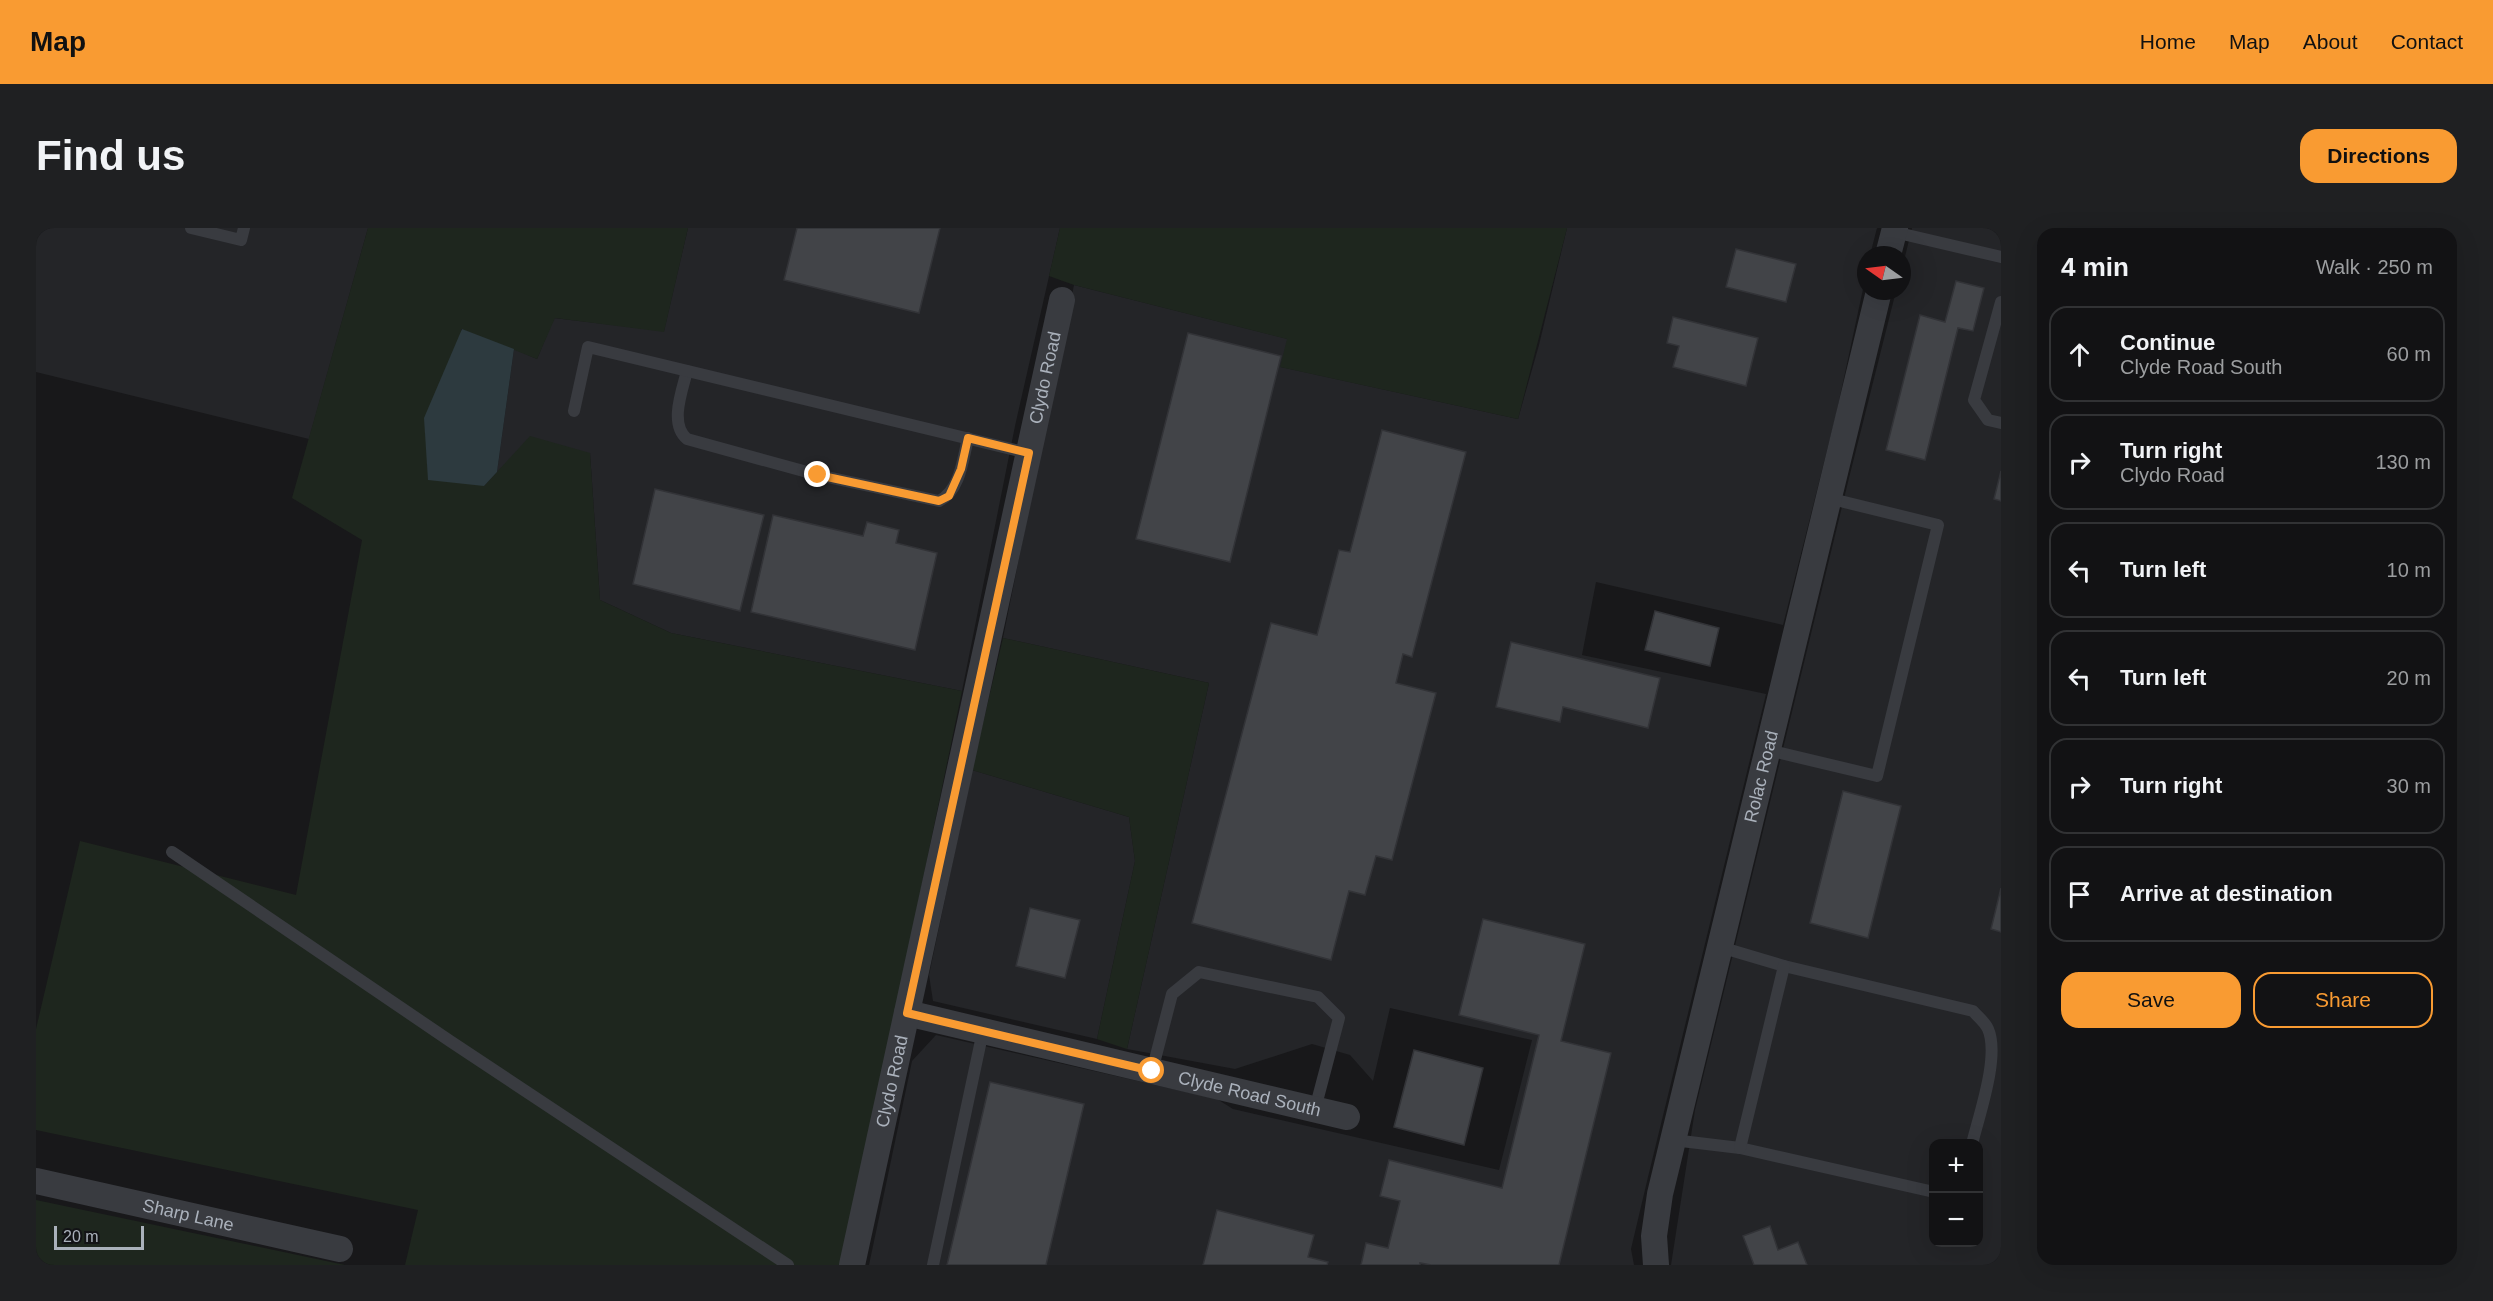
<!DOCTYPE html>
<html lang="en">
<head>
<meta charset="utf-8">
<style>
  :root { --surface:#121214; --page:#1f2022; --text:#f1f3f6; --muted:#9c9ea0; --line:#313234; --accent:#f99b32 }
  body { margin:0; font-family:Helvetica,sans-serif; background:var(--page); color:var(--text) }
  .controls { position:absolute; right:18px; bottom:18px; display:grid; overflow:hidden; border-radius:12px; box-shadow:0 6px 24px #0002 }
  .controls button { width:54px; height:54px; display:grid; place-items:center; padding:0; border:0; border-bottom:2px solid var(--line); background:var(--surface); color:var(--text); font:30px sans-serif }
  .compass { position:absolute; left:1821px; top:18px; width:54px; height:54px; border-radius:50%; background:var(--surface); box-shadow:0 6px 24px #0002; rotate:284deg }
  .scale { position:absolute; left:18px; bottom:15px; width:90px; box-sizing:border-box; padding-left:6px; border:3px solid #aab1bb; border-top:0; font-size:16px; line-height:21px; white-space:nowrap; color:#aab1bb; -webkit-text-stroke:4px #131316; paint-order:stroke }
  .stop { position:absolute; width:18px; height:18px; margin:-14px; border:4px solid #f99b32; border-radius:50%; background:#fff }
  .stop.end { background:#f99b32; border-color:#fff; box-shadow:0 2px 6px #0008 }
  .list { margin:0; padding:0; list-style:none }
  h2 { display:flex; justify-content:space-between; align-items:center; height:78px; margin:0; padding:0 24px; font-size:26px }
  h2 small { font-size:20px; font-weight:400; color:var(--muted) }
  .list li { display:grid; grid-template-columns:39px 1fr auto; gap:18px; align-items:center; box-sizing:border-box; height:96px; margin:0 12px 12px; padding:0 12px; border:2px solid var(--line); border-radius:18px }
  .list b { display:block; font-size:22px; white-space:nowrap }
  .list p { margin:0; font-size:20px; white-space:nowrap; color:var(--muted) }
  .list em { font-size:20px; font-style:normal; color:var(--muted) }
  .actions { display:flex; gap:12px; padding:18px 24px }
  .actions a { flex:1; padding:14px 0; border:2px solid var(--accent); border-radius:18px; text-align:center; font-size:21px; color:var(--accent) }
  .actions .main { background:var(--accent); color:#111 }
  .icon { flex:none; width:33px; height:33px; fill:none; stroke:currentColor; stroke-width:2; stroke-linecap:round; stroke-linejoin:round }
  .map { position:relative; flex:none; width:1965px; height:1037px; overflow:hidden; border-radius:18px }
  header { display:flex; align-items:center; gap:36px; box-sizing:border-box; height:84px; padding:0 30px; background:var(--accent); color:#111 }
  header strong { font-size:28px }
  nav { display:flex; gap:33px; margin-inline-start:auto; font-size:21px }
  .intro { display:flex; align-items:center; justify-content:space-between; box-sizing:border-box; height:144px; padding:0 36px }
  h1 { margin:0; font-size:42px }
  .button { padding:15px 27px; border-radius:18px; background:var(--accent); color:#111; font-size:21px; font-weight:700 }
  main { display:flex; gap:36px; padding:0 36px }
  aside { flex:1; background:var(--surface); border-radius:18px; box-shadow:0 6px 24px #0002 }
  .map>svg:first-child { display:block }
  .built { fill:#242528; fill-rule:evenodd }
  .green { fill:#1e261e }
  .water { fill:#2d3a3f }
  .building { fill:#424448; stroke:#323337; stroke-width:1.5 }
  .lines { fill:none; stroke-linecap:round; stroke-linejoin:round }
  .service { stroke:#393b40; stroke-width:12 }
  .minor { stroke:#393b40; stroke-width:26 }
  .route { stroke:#f99b32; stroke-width:8 }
  .labels { text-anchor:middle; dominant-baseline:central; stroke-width:4.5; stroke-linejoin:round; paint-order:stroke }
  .street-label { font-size:18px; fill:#aab1bb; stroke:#131316 }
</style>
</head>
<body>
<header>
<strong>Map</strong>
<nav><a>Home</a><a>Map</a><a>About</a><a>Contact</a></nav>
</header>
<div class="intro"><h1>Find us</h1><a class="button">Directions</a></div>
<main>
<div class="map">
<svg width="1965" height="1037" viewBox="0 0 1965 1037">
  <rect width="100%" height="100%" fill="#18181a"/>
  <g class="built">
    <path d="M0 0H332L273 211 0 144Z"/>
    <path d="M652 0H1024L979 198 926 463 635 405 564 372 554 225 461 244 478 121 501 131 518 90 628 103Z"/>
    <path d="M1531 0H1841L1834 27H1830V47L1800 187 1747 397 1560 354 1546 427 1730 466 1612 949 1595 1021 1598 1037H833L876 833 900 807 1181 871 1197 881 1463 942 1496 812 1354 780 1337 853 1314 827 1276 816 1199 841 1091 821 1173 455 967 410 1038 57 1252 111 1245 139 1482 191 1503 117Z"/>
    <path d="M1876 0H1965V1037H1635L1659 882 1813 250 1860 63H1866V41ZM1898 916H1942V1014H1898Z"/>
    <path d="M936 542 1093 589 1099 633 1061 811 897 773 893 747Z"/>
  </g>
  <g class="green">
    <path d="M332 0H652L628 104 519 90 501 131 425 101 448 258 494 208 554 225 564 372 635 405 926 463 807 1037H369L382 982 0 902V801L44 613 260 667 326 312 256 270Z"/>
    <path d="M1024 0H1531L1482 191 1244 139 1251 111 1038 57 1013 48Z"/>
    <path d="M967 410 1173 455 1091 821 1061 811 1099 633 1093 589 936 542Z"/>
    <path d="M0 972 309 1037H0Z"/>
  </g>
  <path class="water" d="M426 101 478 121 461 244 448 258 392 252 388 190Z"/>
  <g class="building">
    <path d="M761 0H904L883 85 748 52Z"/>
    <path d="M1700 21 1760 36 1750 74 1690 59Z"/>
    <path d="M1920 53 1948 60 1937 103 1922 100 1889 232 1850 222 1884 87 1909 94Z"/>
    <path d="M1637 89 1722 110 1710 158 1637 139 1643 118 1631 115Z"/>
    <path d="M1152 105 1245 128 1194 334 1100 311Z"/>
    <path d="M1346 202 1430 224 1376 429 1367 426 1360 455 1400 465 1356 632 1340 628 1329 667 1313 663 1295 732 1156 695 1235 395 1281 407 1303 322 1314 324Z"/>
    <path d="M1965 243V273L1958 271Z"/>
    <path d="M619 261 728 287 704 383 597 356Z"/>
    <path d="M737 287 827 308 831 294 863 302 860 315 901 325 879 422 715 384Z"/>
    <path d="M1619 383 1683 400 1674 438 1609 422Z"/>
    <path d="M1475 414 1624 450 1612 500 1527 479 1524 494 1460 479Z"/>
    <path d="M1807 563 1865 578 1832 710 1774 695Z"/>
    <path d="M1965 660V704L1955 701Z"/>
    <path d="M994 680 1044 692 1029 750 980 738Z"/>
    <path d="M1447 691 1549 716 1525 813 1575 825 1523 1037H1395L1384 1035V1037H1325L1330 1015 1352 1020 1364 973 1344 968 1353 932 1466 960 1503 807 1423 787Z"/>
    <path d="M1378 822 1447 840 1428 917 1358 899Z"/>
    <path d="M954 854 1048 876 1010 1037H911Z"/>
    <path d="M1181 982 1278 1007 1272 1029 1292 1034 1291 1037H1167Z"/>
    <path d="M1734 998 1742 1022 1762 1014 1771 1037H1718L1707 1008Z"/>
  </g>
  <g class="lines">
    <g class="service">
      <path d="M155 0 205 12 208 0"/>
      <path d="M1858 4 1965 29"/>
      <path d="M1965 74 1938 172 1952 192 1965 195"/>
      <path d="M651 143C646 163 633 196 651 211L782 247 903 273C924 263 927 231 932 210"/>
      <path d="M538 183 552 119 992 225"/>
      <path d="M1732 522 1841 548 1902 297 1792 270"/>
      <path d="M136 624 414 813 752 1037"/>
      <path d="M1684 719 1748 738 1937 783C1942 789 1949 794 1952 801 1964 828 1943 887 1936 916"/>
      <path d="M1116 843 1136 766 1163 744 1282 769 1303 790 1279 881"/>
      <path d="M1637 912 1704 920 1898 964"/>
      <path d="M1704 920 1748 738"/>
      <path d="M897 1037 947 803"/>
    </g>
    <g class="minor">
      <path d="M1852 27 1859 0"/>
      <path id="s1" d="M871 785 1311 889"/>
      <path id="s2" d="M0 953 304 1021"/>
      <path id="s3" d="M816 1037 1026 72"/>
      <path id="s4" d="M1620 1037 1618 1008 1624 966 1843 63"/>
    </g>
  </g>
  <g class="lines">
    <path class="route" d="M782 247 903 273 913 268 925 241 932 210 993 225 871 785 1116 843"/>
  </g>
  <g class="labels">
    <g class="street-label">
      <text stroke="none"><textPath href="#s3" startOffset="908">Clydo Road</textPath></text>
      <text stroke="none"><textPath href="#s4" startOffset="501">Rolac Road</textPath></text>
      <text stroke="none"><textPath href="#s3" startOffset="188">Clydo Road</textPath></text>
      <text stroke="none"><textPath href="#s1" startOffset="352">Clyde Road South</textPath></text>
      <text stroke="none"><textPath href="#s2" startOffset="156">Sharp Lane</textPath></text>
    </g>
  </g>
</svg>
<div class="controls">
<button>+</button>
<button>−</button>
</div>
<svg class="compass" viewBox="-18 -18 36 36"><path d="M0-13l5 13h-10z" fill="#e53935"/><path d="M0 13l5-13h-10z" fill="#9c9ea0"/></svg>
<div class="scale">20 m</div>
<div class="stop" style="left:1116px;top:843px"></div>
<div class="stop end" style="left:782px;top:247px"></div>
</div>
<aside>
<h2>4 min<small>Walk · 250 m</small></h2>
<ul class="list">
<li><svg class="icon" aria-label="ahead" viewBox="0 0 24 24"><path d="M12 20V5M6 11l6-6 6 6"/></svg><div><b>Continue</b><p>Clyde Road South</p></div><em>60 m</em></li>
<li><svg class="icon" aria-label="right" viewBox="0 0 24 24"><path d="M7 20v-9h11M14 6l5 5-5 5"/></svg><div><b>Turn right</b><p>Clydo Road</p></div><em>130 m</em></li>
<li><svg class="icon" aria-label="left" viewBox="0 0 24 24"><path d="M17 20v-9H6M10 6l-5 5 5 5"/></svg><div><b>Turn left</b></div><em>10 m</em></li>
<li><svg class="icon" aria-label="left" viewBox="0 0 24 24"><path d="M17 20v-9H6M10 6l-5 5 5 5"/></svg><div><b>Turn left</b></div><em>20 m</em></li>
<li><svg class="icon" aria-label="right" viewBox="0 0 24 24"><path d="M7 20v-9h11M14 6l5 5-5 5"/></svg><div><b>Turn right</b></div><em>30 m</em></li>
<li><svg class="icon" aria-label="arrive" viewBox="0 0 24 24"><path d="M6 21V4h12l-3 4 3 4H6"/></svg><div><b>Arrive at destination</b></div></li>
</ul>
<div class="actions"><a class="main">Save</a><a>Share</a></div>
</aside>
</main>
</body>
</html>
